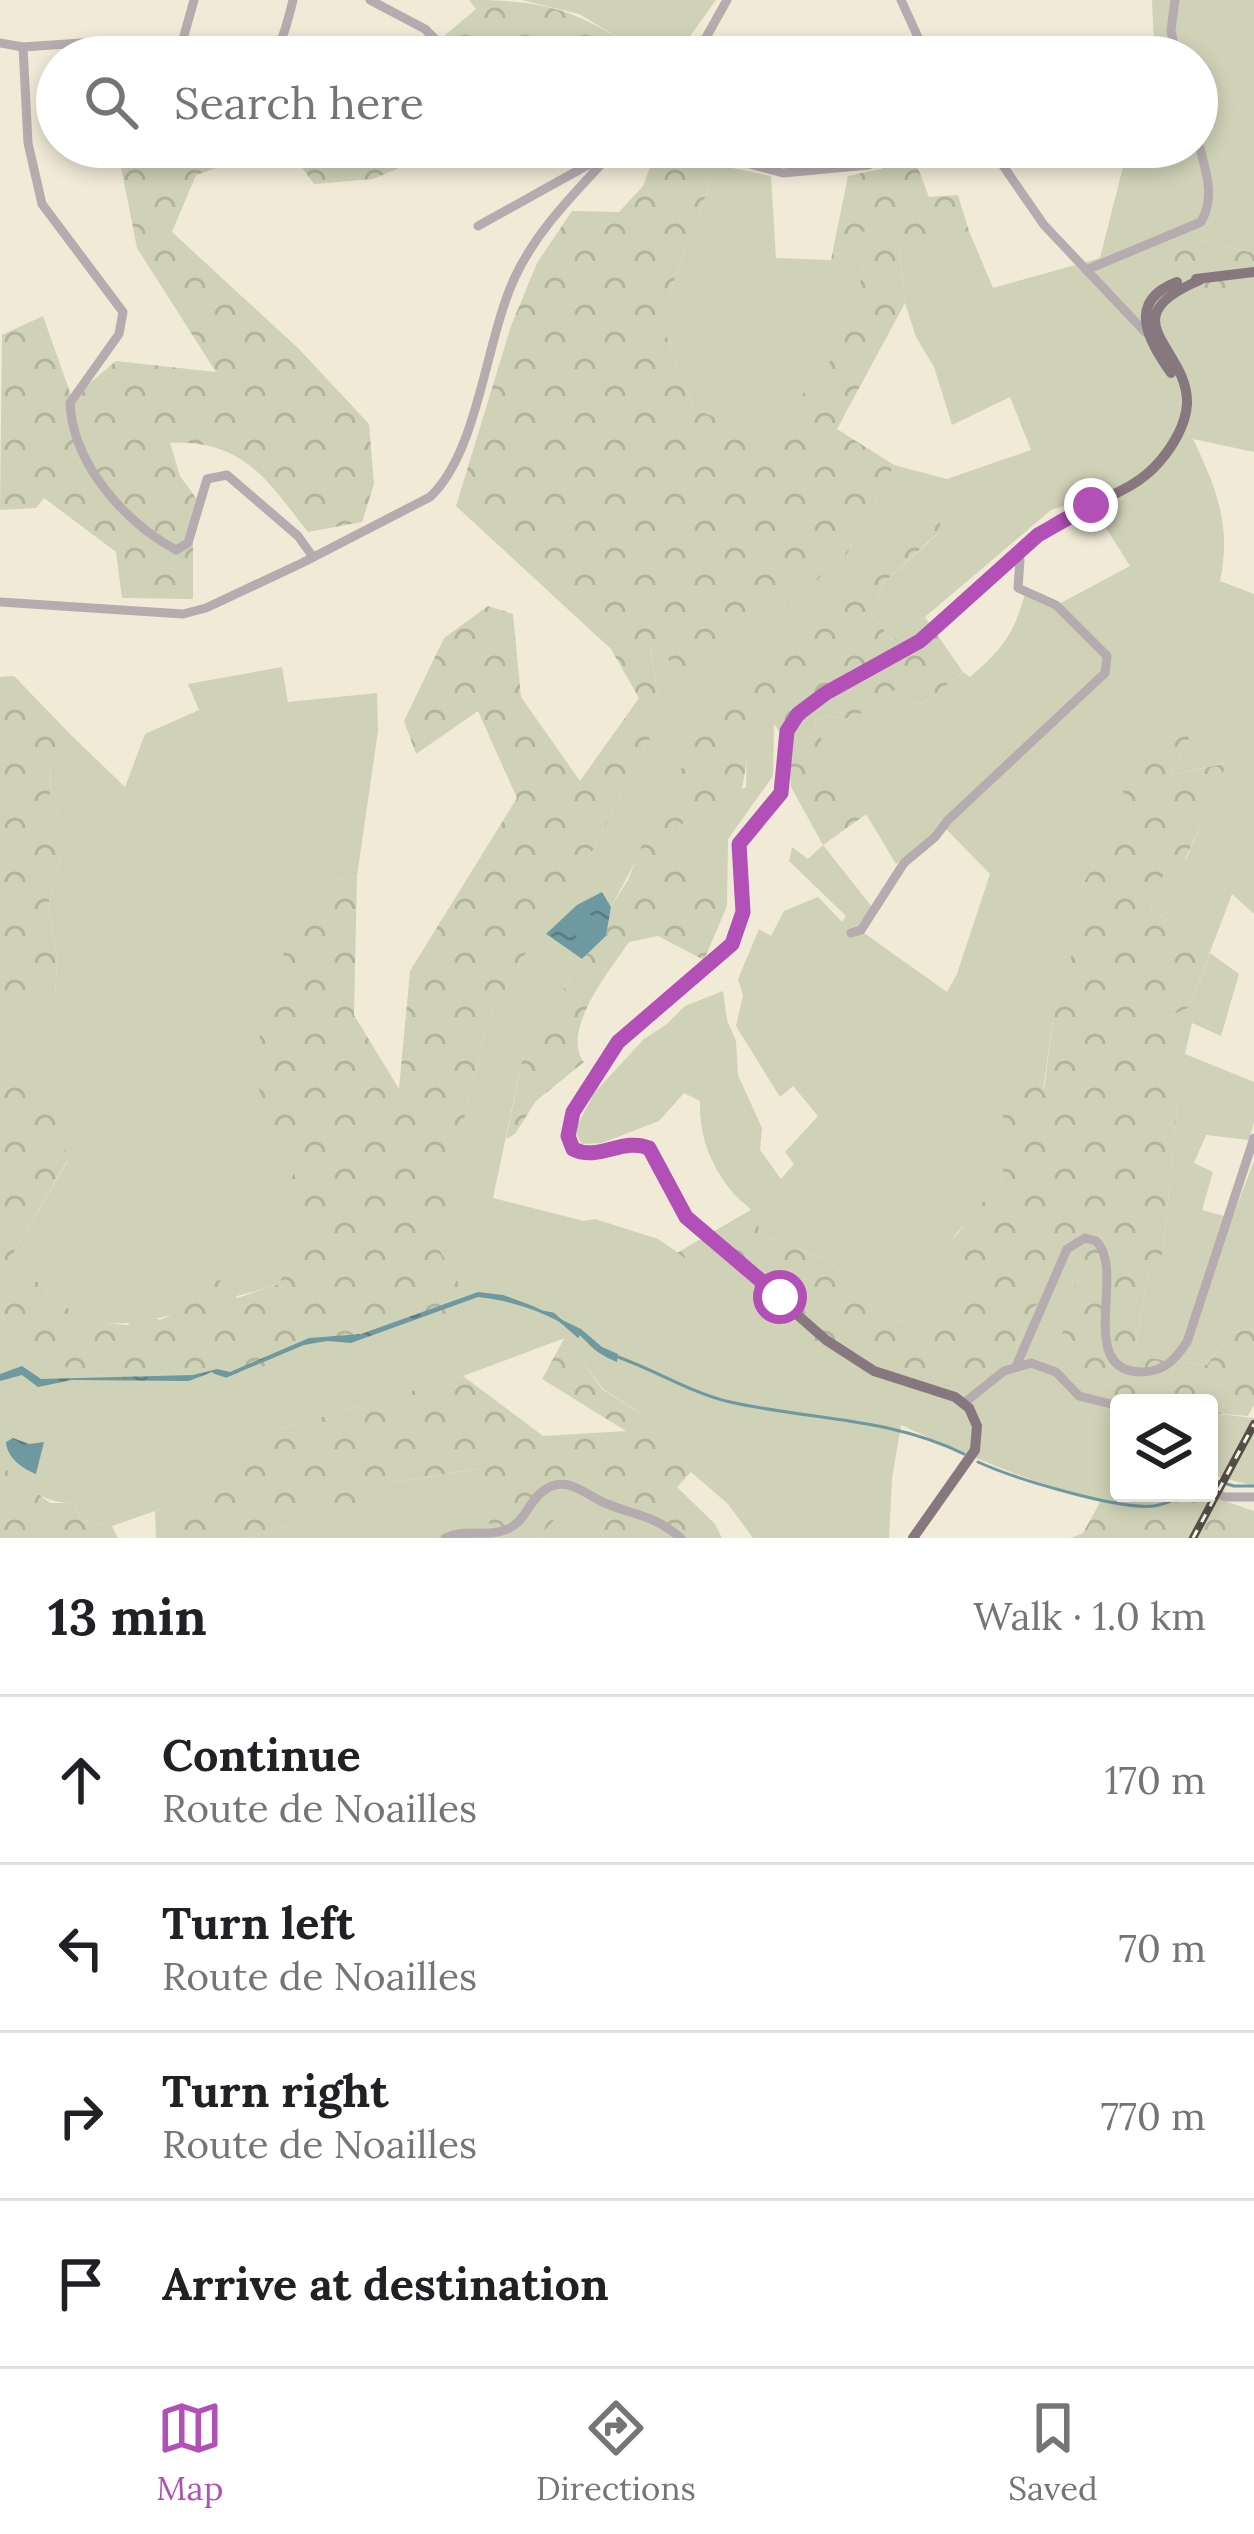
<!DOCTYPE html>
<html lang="en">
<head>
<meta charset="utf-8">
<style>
  :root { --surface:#fff; --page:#f6f6f6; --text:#202124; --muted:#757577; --line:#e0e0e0; --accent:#b250b7 }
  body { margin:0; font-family:Lora,serif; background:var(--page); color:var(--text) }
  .controls { position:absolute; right:36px; bottom:36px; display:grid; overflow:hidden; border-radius:12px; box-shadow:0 6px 18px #0003 }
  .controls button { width:108px; height:108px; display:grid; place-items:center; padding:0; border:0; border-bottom:3px solid var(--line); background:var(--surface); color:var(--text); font:60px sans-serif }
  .stop { position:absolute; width:36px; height:36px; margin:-27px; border:9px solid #b250b7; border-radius:50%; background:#fff }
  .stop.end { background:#b250b7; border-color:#fff; box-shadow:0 3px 12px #0008 }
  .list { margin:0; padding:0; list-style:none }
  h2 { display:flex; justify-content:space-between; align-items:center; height:156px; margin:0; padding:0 48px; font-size:51px }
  h2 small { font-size:39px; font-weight:400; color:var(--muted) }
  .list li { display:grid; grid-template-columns:78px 1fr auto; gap:36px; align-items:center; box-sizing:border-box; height:168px; padding:0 48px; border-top:3px solid var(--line) }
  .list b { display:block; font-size:45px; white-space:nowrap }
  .list p { margin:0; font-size:39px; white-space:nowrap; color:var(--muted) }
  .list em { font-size:39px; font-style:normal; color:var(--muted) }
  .icon { flex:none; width:66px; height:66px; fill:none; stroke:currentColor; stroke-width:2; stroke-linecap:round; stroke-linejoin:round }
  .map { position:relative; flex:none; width:1254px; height:1538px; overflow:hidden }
  .search { position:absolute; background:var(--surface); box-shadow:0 6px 18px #0003; left:36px; right:36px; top:36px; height:132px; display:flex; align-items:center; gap:30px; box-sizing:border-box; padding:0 42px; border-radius:66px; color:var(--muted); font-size:45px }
  .sheet { height:828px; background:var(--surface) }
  nav { display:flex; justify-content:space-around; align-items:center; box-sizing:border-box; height:168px; border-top:3px solid var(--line); background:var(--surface); font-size:33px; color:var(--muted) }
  nav a { display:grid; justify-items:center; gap:6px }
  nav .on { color:var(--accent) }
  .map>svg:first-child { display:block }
  .grass { fill:#cfd2b6 }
  .forest { fill:url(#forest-crowns) }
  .water { fill:url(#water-ripples) }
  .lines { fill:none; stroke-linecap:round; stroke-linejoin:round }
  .stream { stroke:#6e99a0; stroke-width:3 }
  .minor { stroke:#b5acaf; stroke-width:9 }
  .major { stroke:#87777e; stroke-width:10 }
  .rail-casing { stroke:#534f46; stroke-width:8 }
  .rail { stroke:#fff7e4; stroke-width:3; stroke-dasharray:9; stroke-linecap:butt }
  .route { stroke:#b250b7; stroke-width:15 }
</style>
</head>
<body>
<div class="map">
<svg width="1254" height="1538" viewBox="0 0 1254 1538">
  <defs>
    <pattern id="forest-crowns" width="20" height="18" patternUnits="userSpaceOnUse" patternTransform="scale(3)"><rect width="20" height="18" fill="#cfd2b6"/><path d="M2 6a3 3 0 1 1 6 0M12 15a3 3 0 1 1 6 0" fill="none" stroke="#b2b49c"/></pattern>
    <pattern id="water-ripples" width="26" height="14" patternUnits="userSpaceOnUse" patternTransform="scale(3)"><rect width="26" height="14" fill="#6e99a0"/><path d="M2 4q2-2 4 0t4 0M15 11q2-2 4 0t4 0" fill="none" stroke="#5b7d82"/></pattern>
  </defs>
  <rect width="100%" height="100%" fill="#f1ead7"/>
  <g class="grass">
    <path d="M522 0H716L675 57H651L579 14Z"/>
    <path d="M1152 0H1254V253L1194 239 1154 274 1254 307V452L1193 439C1216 487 1232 526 1220 581L1254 594V914L1232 894 1213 944 1150 910 1170 856 1186 860 1225 763 1171 775 1193 730 1132 807 1074 897 1086 911 1054 1013 1043 1090 996 1077C1002 1107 1015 1151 1001 1180 976 1235 920 1227 967 1299L952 1326H918L878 1314 830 1261 760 1234C752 1200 748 1212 730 1189 709 1162 699 1134 700 1101L684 1093 659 1121 602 1143 582 1144 574 1131 595 1092 644 1039 667 1024 685 1006 723 991 727 1020 736 1041 738 1075 762 1128 760 1150 781 1179 794 1164 785 1152 818 1116 793 1086 780 1097 736 1026 743 995 738 979 759 929 771 936 784 911 818 897 842 922 846 916 789 861 792 847 808 859 823 845 876 912 864 933 947 992 957 974 990 874 943 826 896 864 815 729 816 720C830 713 833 719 847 718 863 716 881 699 894 690L906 700 922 704 963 672 970 677C1004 648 1015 632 1026 590L1059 604 1130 566 1087 498 1051 510 925 617 892 640 871 614 883 583 941 531 819 628 776 651 688 764 611 907 602 893 547 935 582 959 523 1056 493 1198 584 1221 595 1219 658 1239 792 1331 1015 1349 1032 1309 1053 1291 1068 1258 1082 1257 1060 1359 1119 1403V1493H1184C1172 1496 1160 1502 1148 1504 1089 1511 956 1450 901 1425L892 1479 889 1538H753L728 1504 691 1472 655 1423 603 1389 565 1338 463 1376 281 1429 179 1501 155 1511 112 1526 84 1521 73 1503C40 1503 25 1485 0 1465V1315C32 1346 67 1377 114 1376L439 1249 459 1204 453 1180 467 1102 488 1019 536 935 595 847 636 762 666 710 658 697 650 644 666 651 847 554 894 465 947 479 1031 450 1010 397 952 425 934 367 916 337 905 303 900 249 969 231 993 288 1100 258 1128 147H1197V57H1151L1154 44Z"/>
    <path d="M717 165 771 176 776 258 831 260 869 227 863 274 832 360 767 438 694 409 660 319Z"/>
    <path d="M282 667 288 702 377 693 378 731 357 876 311 884 302 1162 305 1225 279 1284C246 1295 213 1301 180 1312 97 1338 65 1321 14 1252L67 1162 50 1104 54 1091 0 1063V999L55 998 57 960 48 905 67 832 50 798 51 759 72 736 125 787 145 734 199 710 188 684Z"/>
    <path d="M759 720 774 723 773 776 728 839 727 906 682 858 679 827 692 814 746 787 747 741Z"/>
    <path d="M1210 953 1239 974 1221 1036 1192 1023 1185 1054 1254 1082V1122L1249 1140 1206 1135 1194 1163 1213 1172 1202 1210 1232 1218 1254 1161V1328L1231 1333 1207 1365 1148 1358 1136 1341 1149 1272 1163 1253 1177 1108 1165 1048 1164 1019 1190 1007Z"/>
    <path d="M1209 1413 1254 1418V1486L1209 1474Z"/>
    <path d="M477 1469 493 1538H247L354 1505 365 1487Z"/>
    <path d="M583 1485 623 1504 600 1531 604 1538H538Z"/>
  </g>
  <g class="forest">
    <path d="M469 0C556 0 578 13 651 57H419L476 9Z"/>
    <path d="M117 147H277L196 175 172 232 299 349 369 424 374 484 362 522 308 532C267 480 244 440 170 443L180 476 202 506 193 528V599L122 598 116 552 44 498 36 508 0 510 2 335 43 316 72 398 116 361 216 372 137 248Z"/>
    <path d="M287 147H449L373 179 314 184Z"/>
    <path d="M911 150 929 197 958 195 969 231 900 250 905 303 837 429 894 465 847 554 695 684 676 681 666 651 650 645 658 697 666 710 636 762 595 847 536 935 488 1019 467 1102 454 1180 460 1203 439 1249 474 1311 415 1322 359 1343 327 1342 234 1378 191 1384 76 1373 33 1347 0 1315V1063L55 1091 50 1104 62 1124 67 1161 14 1252C47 1296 70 1323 128 1325L138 1312 160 1320 177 1312 193 1282 227 1280 237 1298 279 1284 304 1225 284 1190 301 1162 276 1149 259 1089 260 1014 311 884 357 876 354 1015 399 1089 410 971 517 798 478 711 416 754 404 721 444 638 488 606 513 614 521 697 580 781 639 698 611 649 456 506 511 326 537 263 572 211 619 212 643 186 656 151 717 165 660 319 694 409 767 437 831 360 863 274 868 228 831 260 848 176 881 169Z"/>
    <path d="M1194 239 1254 253V307L1153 274Z"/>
    <path d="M940 522 941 530 883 583 871 614 892 640 925 617 963 672 922 704 906 700 894 690C881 699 863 716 847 718 833 719 830 713 816 720L815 729 868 813 823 845 791 787 788 743 774 724 759 720C742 748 750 778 735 806L693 814 679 827 683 858 727 906 704 960 658 936 629 942C610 970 560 1031 584 1062L536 1101 515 1134 506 1139 523 1056 582 959 606 936 611 907 628 880 669 777 688 764 696 728 776 651 819 628Z"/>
    <path d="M14 676 72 736 51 760 50 798 67 832 48 905 57 960 55 999H0V677Z"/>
    <path d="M1189 721 1193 730 1171 775 1227 763 1185 860 1170 857 1150 910 1213 944 1190 1007 1164 1019 1177 1108 1163 1253 1149 1272 1136 1341 1148 1358 1207 1365 1231 1333 1254 1328V1405L1248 1416 1209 1413V1403C1170 1403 1063 1415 1060 1359 1058 1333 1077 1286 1081 1257L1068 1259 1053 1291 1032 1309 1015 1349 1002 1367 967 1390 891 1372 792 1331 677 1253 754 1208 760 1234 830 1261 878 1314 918 1326H952L966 1299 948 1269 949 1244 1002 1179 1006 1133 996 1076 1044 1089 1054 1013 1085 911 1074 897 1132 807 1111 772 1131 748 1158 759Z"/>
    <path d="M565 1337 602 1389 655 1423 691 1472 677 1487 715 1524 722 1538H604L600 1531 622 1504 584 1486 538 1538H493L476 1469 365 1487 355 1505 247 1538H156L155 1511 179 1501 281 1429 463 1376 543 1436 626 1431 542 1379Z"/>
    <path d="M0 1465 50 1503H73L84 1521 112 1526 118 1538H0Z"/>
    <path d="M1184 1493H1201L1254 1511V1538H1071L1083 1533 1102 1499 1146 1504Z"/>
  </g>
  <g class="water">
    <path d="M602 892 611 907 606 936 582 959 546 934 577 905Z"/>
    <path d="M478 1292 503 1295 533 1306 581 1329 602 1347 618 1354 617 1362C588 1350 590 1341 570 1328 544 1311 509 1300 478 1297L351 1343 327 1341 304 1345 230 1376 212 1372 189 1381 72 1380 38 1387 22 1375 0 1381V1374L22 1366 41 1379 193 1375 217 1369 230 1372 309 1338 361 1334Z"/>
    <path d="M13 1438 29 1444 44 1442 36 1474C23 1469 7 1458 6 1442Z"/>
  </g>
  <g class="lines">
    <g class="stream">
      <path d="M542 1312 553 1314 578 1336"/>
      <path d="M618 1357C655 1370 691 1393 730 1402 810 1420 889 1417 964 1454"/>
      <path d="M214 1372 226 1376 238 1371"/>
      <path d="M978 1462C1013 1478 1117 1510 1154 1506 1163 1505 1173 1500 1182 1497L1184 1493"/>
      <path d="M1209 1479 1234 1486H1254"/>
    </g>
    <g class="minor">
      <path d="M370 0 425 29 446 50"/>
      <path d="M901 0 927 57"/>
      <path d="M1175 0 1171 31 1177 57"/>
      <path d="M0 43 23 47 110 41 168 57"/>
      <path d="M23 47 28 143 42 204 123 312 119 334 70 403C73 465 125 522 176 550L188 543 207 479 227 475 298 536 313 557"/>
      <path d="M178 57 194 0"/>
      <path d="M223 57C280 55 279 55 293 0"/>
      <path d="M695 57 727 0"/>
      <path d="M686 147 783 173 868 165 912 147"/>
      <path d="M990 147 1044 225 1146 333"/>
      <path d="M478 226 604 156"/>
      <path d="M1086 270 1201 222C1217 194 1204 167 1197 137"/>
      <path d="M0 602 183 614 206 608 302 563 430 497C479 451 485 341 515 277 539 226 580 188 617 147"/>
      <path d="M851 933 861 930 904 863 935 837 948 820 1105 673 1107 656 1056 605 1018 588 1020 560 1015 554"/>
      <path d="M1017 1364 1067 1249 1085 1238 1096 1241C1127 1270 1075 1371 1141 1372 1164 1372 1175 1360 1187 1342L1254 1138"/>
      <path d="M964 1403 1004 1371 1031 1363 1056 1372 1079 1396 1119 1406"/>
      <path d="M1209 1490 1225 1497H1254"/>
      <path d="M445 1538C466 1528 488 1538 508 1529 527 1520 529 1499 546 1489 567 1475 586 1495 605 1503 638 1517 650 1513 681 1538"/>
    </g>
    <g class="major">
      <path d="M1196 279 1254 272"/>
      <path d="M1171 373C1149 341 1125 302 1177 282"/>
      <path d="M913 1538 975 1450 977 1426 969 1408 955 1397 874 1371 826 1340 686 1217 652 1150C627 1135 605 1157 579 1153L569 1141V1126L576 1104 618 1042 732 944 743 912 739 844C749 821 776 811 783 786 790 762 777 738 796 716 828 680 882 669 920 641 967 606 1003 558 1051 525 1086 501 1131 496 1160 461 1173 446 1186 424 1187 404 1189 347 1106 320 1200 280"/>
    </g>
    <g class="rail-casing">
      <path id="rail" d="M1193 1538 1254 1424"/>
    </g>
    <use href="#rail" class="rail"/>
  </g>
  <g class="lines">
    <path class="route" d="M780 1297 686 1217 649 1148C622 1137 599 1162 573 1149L568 1136 573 1112 618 1042 732 944 743 912 739 844 781 793 787 731 798 714 826 693 920 641 1038 535 1091 505"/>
  </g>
</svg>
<div class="controls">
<button><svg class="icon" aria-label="layers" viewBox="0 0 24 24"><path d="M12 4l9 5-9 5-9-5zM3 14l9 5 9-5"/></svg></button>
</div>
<div class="stop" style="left:780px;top:1297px"></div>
<div class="stop end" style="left:1091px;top:505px"></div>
<div class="search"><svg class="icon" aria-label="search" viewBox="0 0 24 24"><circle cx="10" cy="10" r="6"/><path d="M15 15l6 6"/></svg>Search here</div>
</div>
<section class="sheet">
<h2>13 min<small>Walk · 1.0 km</small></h2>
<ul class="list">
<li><svg class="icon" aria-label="ahead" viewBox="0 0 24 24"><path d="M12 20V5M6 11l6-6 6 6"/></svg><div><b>Continue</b><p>Route de Noailles</p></div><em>170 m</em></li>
<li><svg class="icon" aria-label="left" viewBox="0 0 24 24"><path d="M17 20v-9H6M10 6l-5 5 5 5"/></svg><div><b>Turn left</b><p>Route de Noailles</p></div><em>70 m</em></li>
<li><svg class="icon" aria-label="right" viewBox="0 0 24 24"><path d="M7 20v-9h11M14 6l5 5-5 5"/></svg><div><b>Turn right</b><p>Route de Noailles</p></div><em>770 m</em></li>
<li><svg class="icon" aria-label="arrive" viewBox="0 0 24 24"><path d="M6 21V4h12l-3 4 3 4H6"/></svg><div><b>Arrive at destination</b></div></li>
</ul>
</section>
<nav>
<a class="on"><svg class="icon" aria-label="map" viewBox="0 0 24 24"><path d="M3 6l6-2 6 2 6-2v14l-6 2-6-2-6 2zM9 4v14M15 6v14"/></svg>Map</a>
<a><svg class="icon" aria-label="directions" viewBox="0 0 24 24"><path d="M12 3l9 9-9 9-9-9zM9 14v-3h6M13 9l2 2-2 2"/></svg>Directions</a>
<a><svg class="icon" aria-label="saved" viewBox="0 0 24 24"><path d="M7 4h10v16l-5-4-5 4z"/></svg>Saved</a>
</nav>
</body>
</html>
